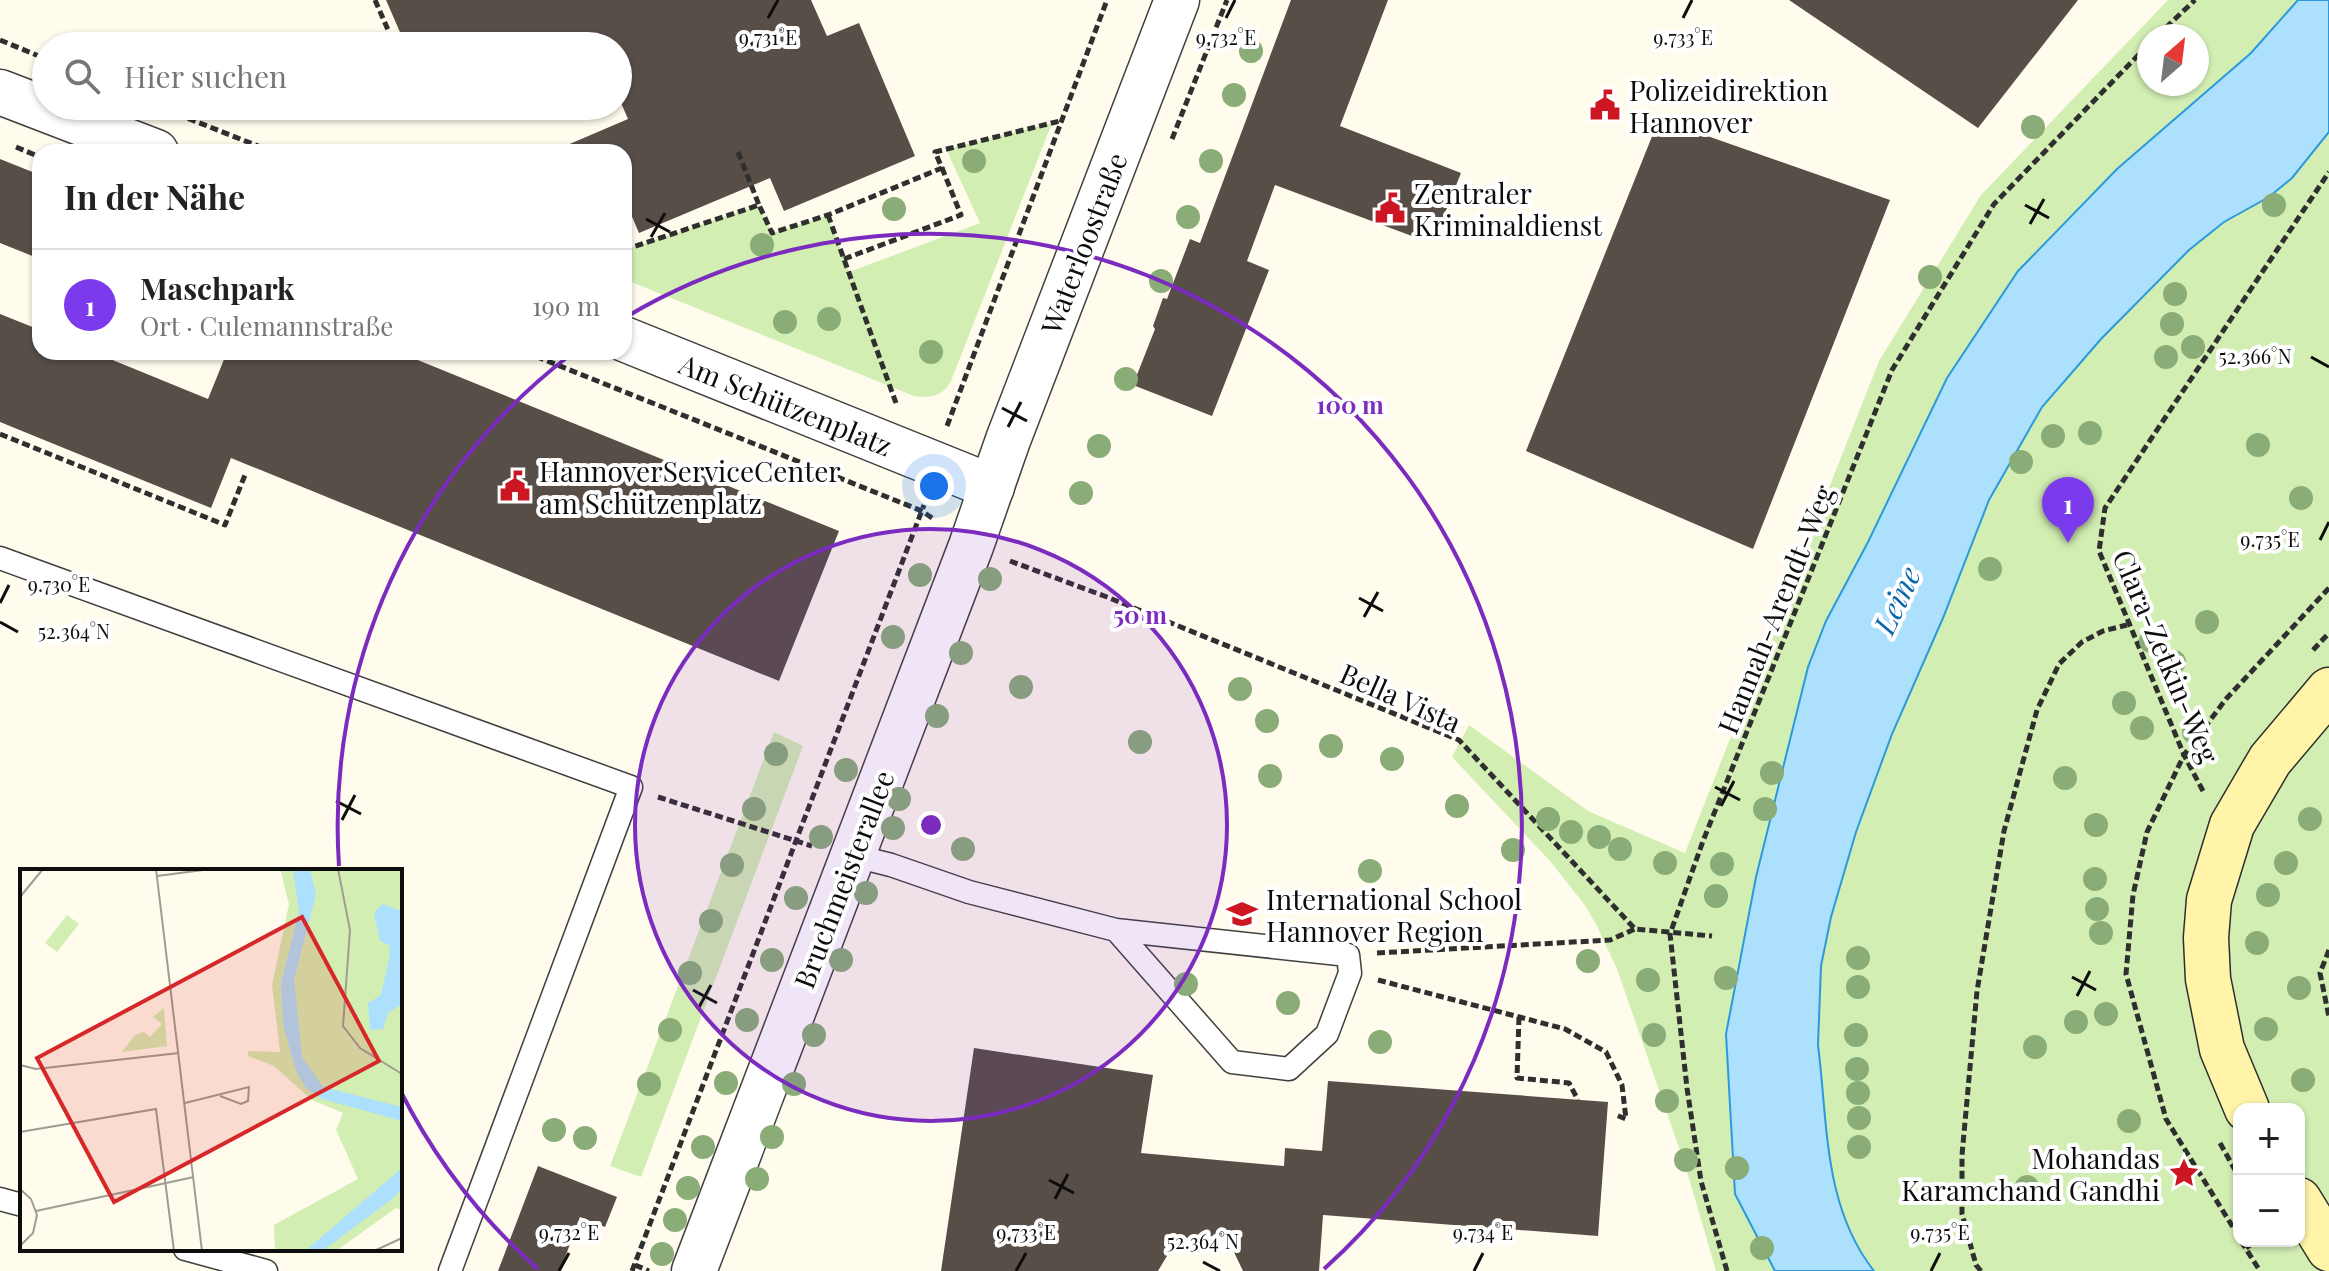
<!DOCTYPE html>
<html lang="de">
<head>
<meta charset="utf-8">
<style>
  :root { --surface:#fff; --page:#f2f2f2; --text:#222; --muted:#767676; --line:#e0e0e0; --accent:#7c3aed }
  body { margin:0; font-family:"Playfair Display",serif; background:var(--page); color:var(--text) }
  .controls { position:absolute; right:24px; bottom:24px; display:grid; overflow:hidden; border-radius:16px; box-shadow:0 2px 6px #0004 }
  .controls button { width:72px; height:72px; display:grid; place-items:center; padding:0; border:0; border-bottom:2px solid var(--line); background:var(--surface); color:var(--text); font:40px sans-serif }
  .compass { position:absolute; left:2137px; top:24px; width:72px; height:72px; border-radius:50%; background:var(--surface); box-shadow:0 2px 6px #0004; rotate:28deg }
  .you { position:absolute; left:934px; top:486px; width:28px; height:28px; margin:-20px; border:6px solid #fff; border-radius:50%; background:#1a73e8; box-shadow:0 0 0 12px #1a73e833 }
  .badge { display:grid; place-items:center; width:52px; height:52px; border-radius:50%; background:var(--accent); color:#fff; font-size:26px; font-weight:700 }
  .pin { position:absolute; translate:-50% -66px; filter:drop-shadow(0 2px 4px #0008) }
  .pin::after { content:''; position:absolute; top:42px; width:28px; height:24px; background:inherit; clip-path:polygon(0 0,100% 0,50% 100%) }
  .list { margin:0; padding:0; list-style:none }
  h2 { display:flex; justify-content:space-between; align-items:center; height:104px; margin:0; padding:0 32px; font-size:34px }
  h2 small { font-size:26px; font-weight:400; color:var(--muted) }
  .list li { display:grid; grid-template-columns:52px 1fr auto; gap:24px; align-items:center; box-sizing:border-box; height:112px; padding:0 32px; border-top:2px solid var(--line) }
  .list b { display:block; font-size:30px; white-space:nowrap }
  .list p { margin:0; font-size:26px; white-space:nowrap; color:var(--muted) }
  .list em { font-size:26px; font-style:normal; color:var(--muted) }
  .icon { flex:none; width:44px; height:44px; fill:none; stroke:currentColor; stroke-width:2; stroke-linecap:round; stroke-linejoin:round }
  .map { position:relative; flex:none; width:2329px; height:1271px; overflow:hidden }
  .search { position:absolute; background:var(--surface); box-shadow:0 2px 6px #0004; left:32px; top:32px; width:600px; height:88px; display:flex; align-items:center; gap:20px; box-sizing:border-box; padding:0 28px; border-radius:44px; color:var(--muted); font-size:30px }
  .panel { position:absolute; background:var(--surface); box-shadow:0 2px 6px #0004; left:32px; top:144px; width:600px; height:216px; border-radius:24px }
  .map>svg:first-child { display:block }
  .green { fill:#d3eeb3; fill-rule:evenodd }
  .water { fill:#ace0fc; stroke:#2b99db; stroke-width:2 }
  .building { fill:#574e48 }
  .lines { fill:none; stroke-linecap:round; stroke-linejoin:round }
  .lane-casing { stroke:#404040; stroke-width:25 }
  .street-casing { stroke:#404040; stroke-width:47 }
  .secondary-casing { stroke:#2f2f2f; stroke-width:47 }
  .path { stroke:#2f2f2f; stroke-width:5; stroke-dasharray:8 4; stroke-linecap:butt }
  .lane { stroke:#fff; stroke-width:22 }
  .street { stroke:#fff; stroke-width:44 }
  .secondary { stroke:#fff4a8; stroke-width:44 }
  .tree { fill:#8aac77 }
  .ticks { fill:none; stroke:#0d0d0d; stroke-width:3 }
  .ring { fill:none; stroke:#7b2cbf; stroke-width:4 }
  .labels { text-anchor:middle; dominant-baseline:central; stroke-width:8; stroke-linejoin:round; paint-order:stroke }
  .poi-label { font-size:28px; fill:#0d0d0d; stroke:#fff; text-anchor:start }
  .street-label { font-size:28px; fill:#0d0d0d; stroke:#fff }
  .water-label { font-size:30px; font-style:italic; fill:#0a68ac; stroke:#fff }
  .inset-road { fill:none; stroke:#9e9c93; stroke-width:2 }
  .view { fill:#d62828; fill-opacity:0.15; stroke:#d62828; stroke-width:4 }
  .inset-edge { fill:none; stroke:#0d0d0d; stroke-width:4 }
  .ticks-label { font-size:20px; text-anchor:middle; fill:#0d0d0d; stroke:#fff; stroke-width:8; stroke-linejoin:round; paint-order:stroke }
  .centre { fill:#7b2cbf; stroke:#fff; stroke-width:4 }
  .ring-label { font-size:24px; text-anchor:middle; font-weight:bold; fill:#7b2cbf; stroke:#fff; stroke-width:8; stroke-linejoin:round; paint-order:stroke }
</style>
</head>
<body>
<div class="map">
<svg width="2329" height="1271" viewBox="0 0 2329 1271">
  <rect width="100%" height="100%" fill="#fffbed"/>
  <g class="green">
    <path d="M2168 0H2329V1271H1716L1686 1168 1617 969 1596 924 1584 904 1550 861 1452 757 1469 725 1588 811 1685 853 1879 361 1981 195ZM2149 36H2197V84H2149ZM2239 1109H2299V1241H2239Z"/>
    <path d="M1052 123 951 381C943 396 930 399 914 396L624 279V250L759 205 772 233 828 215 849 272 980 223 946 149Z"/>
    <path d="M774 732 803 746 641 1177 610 1166Z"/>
  </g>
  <path class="water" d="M2298 0H2329V132L2292 178 2269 197 2224 222 2189 250 2101 339 2042 407 1989 500 1943 618 1892 734 1856 832 1831 917 1821 966 1818 1045C1828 1123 1823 1206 1874 1271H1775L1735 1194 1726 1034 1756 877 1808 667 1826 621 1868 542 1947 378 2018 271 2117 169 2251 53Z"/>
  <g class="building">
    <path d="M386 0H811L827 36 859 23 915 156 784 211 770 178 639 233 624 198V152H551L628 119 618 96V46H406Z"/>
    <path d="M1291 0H1388L1340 126 1461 173 1441 223 1428 218 1420 239 1275 185 1247 261 1269 270 1212 416 1133 385 1155 329 1153 326 1163 298 1167 299 1190 239 1200 243Z"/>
    <path d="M1789 0H2078L1978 128Z"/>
    <path d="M1659 119 1890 200 1753 549 1526 451Z"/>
    <path d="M0 159 40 175V259L0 243Z"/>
    <path d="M0 314 40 330V352H93L208 399 227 352H398L839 531 779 681 231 458 211 508 0 422Z"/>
    <path d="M974 1048 1153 1075 1141 1153 1284 1166 1285 1148 1322 1151 1328 1081 1608 1102 1598 1236 1323 1215 1319 1271H1243L1232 1248 1225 1241 1205 1234 1194 1235 1174 1244 1158 1271H941Z"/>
    <path d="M538 1166 617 1197 605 1227 580 1217 560 1271H498Z"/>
  </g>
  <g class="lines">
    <g class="lane-casing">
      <g id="lane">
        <path d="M0 558 631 787 450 1271"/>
        <path d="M851 855 891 865 969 892 1116 930 1348 955 1350 973 1327 1034 1289 1069 1232 1062 1116 930"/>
        <path d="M0 1199 22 1205"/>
        <path d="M185 1249 266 1271"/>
      </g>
    </g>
    <g class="street-casing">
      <g id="street">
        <path d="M0 92 156 152"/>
        <path d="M624 339 992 487"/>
        <path d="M694 1271 971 546 1008 440 1177 0"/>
      </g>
    </g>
    <g class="secondary-casing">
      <g id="secondary">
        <path d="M2247 1109 2222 1049 2208 979 2206 938 2209 900 2232 825 2270 760 2329 690"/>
        <path d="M2299 1200 2329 1249"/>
      </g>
    </g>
    <g class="path">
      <path d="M375 0 395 46"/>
      <path d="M2157 36 2195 0"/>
      <path d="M0 40 46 59"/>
      <path d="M177 114 273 152"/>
      <path d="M1172 139 1227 0"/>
      <path d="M16 147 40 157"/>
      <path d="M738 152 759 205"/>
      <path d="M828 215 896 403"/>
      <path d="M624 250 759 205 772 233 828 215 942 168 935 152 1060 121"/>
      <path d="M844 259 961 215 942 168"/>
      <path d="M525 352 922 511 935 520"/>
      <path d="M947 426 1107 0"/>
      <path d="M0 434 225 525 245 475"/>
      <path d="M1010 561 1107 597 1459 740 1635 929 1712 936"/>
      <path d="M2313 650 2329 633"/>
      <path d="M2203 791 2184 755 2099 551 2105 508 2329 172"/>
      <path d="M658 797 812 846"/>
      <path d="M2329 950 2320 973 2329 1017"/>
      <path d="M1377 953 1610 940 1635 929"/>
      <path d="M1378 980 1565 1029 1606 1052 1622 1085 1626 1119 1616 1115"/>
      <path d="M1519 1017 1517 1078 1569 1083 1578 1100"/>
      <path d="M2220 1143 2239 1177"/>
      <path d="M2239 1237 2166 1119 2126 974 2133 895 2147 832 2184 755 2226 699 2329 588"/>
      <path d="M2241 1241 2260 1271"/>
      <path d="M2246 1248 2256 1241"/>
      <path d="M635 1265 649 1271"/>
      <path d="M632 1271 924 505"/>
      <path d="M1727 1271 1701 1181 1687 1088 1670 934 1703 841 1892 370 1994 204 2149 44"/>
      <path d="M1981 1271 1976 1265 1962 1214V1155L1977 991 2004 831 2037 710 2059 664 2082 642 2103 631 2127 625"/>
    </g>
    <use href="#lane" class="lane"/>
    <use href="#street" class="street"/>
    <use href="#secondary" class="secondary"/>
  </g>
  <g class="tree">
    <circle cx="1251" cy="51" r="12"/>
    <circle cx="1234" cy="95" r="12"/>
    <circle cx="2033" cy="127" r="12"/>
    <circle cx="974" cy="161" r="12"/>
    <circle cx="1211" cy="161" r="12"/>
    <circle cx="2274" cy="205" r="12"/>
    <circle cx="894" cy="209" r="12"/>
    <circle cx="1188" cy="217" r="12"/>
    <circle cx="762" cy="245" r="12"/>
    <circle cx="1930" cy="277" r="12"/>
    <circle cx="1161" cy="281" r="12"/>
    <circle cx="2175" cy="294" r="12"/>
    <circle cx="829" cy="319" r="12"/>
    <circle cx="785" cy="322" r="12"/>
    <circle cx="2172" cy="324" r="12"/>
    <circle cx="2193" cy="347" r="12"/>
    <circle cx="931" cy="352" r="12"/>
    <circle cx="2166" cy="357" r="12"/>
    <circle cx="1126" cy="379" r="12"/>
    <circle cx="2090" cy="433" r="12"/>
    <circle cx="2053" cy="436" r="12"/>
    <circle cx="2258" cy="445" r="12"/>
    <circle cx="1099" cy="446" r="12"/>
    <circle cx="2021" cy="462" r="12"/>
    <circle cx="1081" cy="493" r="12"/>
    <circle cx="2080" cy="497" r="12"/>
    <circle cx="2301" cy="498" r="12"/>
    <circle cx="1990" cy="569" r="12"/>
    <circle cx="920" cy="575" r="12"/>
    <circle cx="990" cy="579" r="12"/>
    <circle cx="2207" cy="622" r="12"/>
    <circle cx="893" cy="637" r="12"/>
    <circle cx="2151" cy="641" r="12"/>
    <circle cx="961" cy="653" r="12"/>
    <circle cx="2174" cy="662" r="12"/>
    <circle cx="1021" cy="687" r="12"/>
    <circle cx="1240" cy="689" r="12"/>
    <circle cx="2124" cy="703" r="12"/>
    <circle cx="937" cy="716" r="12"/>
    <circle cx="1267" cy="721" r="12"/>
    <circle cx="2142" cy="728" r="12"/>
    <circle cx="2194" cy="732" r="12"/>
    <circle cx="1140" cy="742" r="12"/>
    <circle cx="1331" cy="746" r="12"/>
    <circle cx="776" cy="754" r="12"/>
    <circle cx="1392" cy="759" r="12"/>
    <circle cx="846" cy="770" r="12"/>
    <circle cx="1772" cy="773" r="12"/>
    <circle cx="1270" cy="776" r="12"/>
    <circle cx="2065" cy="778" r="12"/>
    <circle cx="899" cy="799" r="12"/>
    <circle cx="1457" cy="806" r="12"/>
    <circle cx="754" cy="809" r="12"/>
    <circle cx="1765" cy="809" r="12"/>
    <circle cx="1548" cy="819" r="12"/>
    <circle cx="2310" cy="819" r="12"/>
    <circle cx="2096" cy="825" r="12"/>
    <circle cx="893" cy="828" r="12"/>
    <circle cx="1571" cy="832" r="12"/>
    <circle cx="821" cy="837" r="12"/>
    <circle cx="1599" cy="837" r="12"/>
    <circle cx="963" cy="849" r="12"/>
    <circle cx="1620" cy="849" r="12"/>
    <circle cx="1513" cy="850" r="12"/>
    <circle cx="1665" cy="863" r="12"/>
    <circle cx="2286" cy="863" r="12"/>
    <circle cx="1722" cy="864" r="12"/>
    <circle cx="732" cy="865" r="12"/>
    <circle cx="1370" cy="871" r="12"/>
    <circle cx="2095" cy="879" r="12"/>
    <circle cx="866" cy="893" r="12"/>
    <circle cx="2268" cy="895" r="12"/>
    <circle cx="1716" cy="896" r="12"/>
    <circle cx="796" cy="898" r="12"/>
    <circle cx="2097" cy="909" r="12"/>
    <circle cx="711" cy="921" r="12"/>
    <circle cx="2101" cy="933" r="12"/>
    <circle cx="2257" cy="943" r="12"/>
    <circle cx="1858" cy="958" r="12"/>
    <circle cx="772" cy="960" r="12"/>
    <circle cx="841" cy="960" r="12"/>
    <circle cx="1588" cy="961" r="12"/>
    <circle cx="690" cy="973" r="12"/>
    <circle cx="1726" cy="978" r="12"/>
    <circle cx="1648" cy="980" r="12"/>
    <circle cx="1186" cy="984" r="12"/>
    <circle cx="1858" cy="987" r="12"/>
    <circle cx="2299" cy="988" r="12"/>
    <circle cx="1288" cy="1003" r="12"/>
    <circle cx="2106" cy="1014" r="12"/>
    <circle cx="747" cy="1020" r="12"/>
    <circle cx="2076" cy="1022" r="12"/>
    <circle cx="2266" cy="1029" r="12"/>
    <circle cx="670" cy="1030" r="12"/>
    <circle cx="814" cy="1035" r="12"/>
    <circle cx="1654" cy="1035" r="12"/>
    <circle cx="1856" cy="1035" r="12"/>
    <circle cx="1380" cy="1042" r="12"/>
    <circle cx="2035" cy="1047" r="12"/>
    <circle cx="1857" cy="1069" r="12"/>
    <circle cx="2303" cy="1080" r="12"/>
    <circle cx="726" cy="1083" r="12"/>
    <circle cx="649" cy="1084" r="12"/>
    <circle cx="794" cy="1084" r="12"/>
    <circle cx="1858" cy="1093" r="12"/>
    <circle cx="1667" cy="1101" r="12"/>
    <circle cx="1859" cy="1118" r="12"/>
    <circle cx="2129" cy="1121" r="12"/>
    <circle cx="554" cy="1130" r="12"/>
    <circle cx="772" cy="1137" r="12"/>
    <circle cx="585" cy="1138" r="12"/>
    <circle cx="703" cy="1147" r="12"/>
    <circle cx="1859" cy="1147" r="12"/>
    <circle cx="1686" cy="1160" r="12"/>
    <circle cx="1737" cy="1168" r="12"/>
    <circle cx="757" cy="1179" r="12"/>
    <circle cx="2027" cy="1187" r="12"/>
    <circle cx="688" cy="1188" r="12"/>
    <circle cx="675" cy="1220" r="12"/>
    <circle cx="1762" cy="1248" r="12"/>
    <circle cx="662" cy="1254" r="12"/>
  </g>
  <path class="ticks" d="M768 18 778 0M1226 18 1235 0M1683 18 1692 0M2025 205 2049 218M646 219 670 232M2030 224 2044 199M651 237 665 213M2311 357 2329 367M1002 408 1027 421M1008 427 1021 402M2320 540 2329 522M1359 598 1383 611M0 603 9 585M1364 617 1378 592M0 622 18 632M1715 787 1740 800M336 801 361 814M1721 806 1734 781M342 820 355 795M2072 977 2096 990M693 990 717 1003M2077 996 2090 971M698 1009 711 985M1049 1180 1074 1193M1055 1199 1068 1174M1203 1262 1220 1271M559 1271 569 1253M1016 1271 1026 1253M1474 1271 1483 1253M1931 1271 1940 1253"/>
  <circle cx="931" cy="825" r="296" fill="#7b2cbf" fill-opacity=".12"/>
  <g class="ring">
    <circle cx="931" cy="825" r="296"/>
    <path d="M538 1269A593 593 0 0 1 400 1090M339 866A593 593 0 0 1 570 355M626 317A593 593 0 0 1 1324 1269"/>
  </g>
  <defs>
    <g id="civic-bare" transform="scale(2.4)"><path d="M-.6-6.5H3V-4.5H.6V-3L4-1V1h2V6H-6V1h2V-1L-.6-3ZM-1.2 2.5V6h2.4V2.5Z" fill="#cc1723" stroke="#fff" stroke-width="2.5" paint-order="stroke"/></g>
    <g id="school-bare" transform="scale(2.4)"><path d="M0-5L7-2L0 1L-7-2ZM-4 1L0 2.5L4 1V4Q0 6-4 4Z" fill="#cc1723" stroke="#fff" stroke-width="2.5" paint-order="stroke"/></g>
    <g id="sight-bare" transform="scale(2.4)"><path d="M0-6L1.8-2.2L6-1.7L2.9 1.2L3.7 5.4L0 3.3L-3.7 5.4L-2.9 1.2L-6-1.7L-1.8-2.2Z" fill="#cc1723" stroke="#fff" stroke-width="2.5" paint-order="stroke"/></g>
  </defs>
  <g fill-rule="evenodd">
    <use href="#civic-bare" x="1605" y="105"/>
    <use href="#civic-bare" x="1390" y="208"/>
    <use href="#civic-bare" x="515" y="486"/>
    <use href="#school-bare" x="1242" y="914"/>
    <use href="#sight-bare" x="2184" y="1173"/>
  </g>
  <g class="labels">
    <g class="poi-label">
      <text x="1629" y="89">Polizeidirektion<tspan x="1629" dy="32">Hannover</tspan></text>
      <text x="1414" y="192">Zentraler<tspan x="1414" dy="32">Kriminaldienst</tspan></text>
      <text x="539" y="470">HannoverServiceCenter<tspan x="539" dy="32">am Schützenplatz</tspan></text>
      <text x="1266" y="898">International School<tspan x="1266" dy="32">Hannover Region</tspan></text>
      <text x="2160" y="1157" text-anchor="end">Mohandas<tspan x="2160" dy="32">Karamchand Gandhi</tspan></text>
    </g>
    <g class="street-label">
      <text transform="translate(1083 243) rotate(-69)">Waterloostraße</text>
      <text transform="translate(786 404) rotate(22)">Am Schützenplatz</text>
      <text transform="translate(1775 609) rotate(-68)">Hannah-Arendt-Weg</text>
      <text transform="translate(2167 656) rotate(67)">Clara-Zetkin-Weg</text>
      <text transform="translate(1401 697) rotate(24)">Bella Vista</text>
      <text transform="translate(843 879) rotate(-69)">Bruchmeisterallee</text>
    </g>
    <g class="water-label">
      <text transform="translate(1896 600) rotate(-65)">Leine</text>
    </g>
  </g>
  <g transform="translate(20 869)">
    <rect width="382" height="382" fill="#fffbed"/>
    <path d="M260 0H382V341L376 339 316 382H255L254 356 338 310 316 261 323 244 292 231 254 197 228 187V182L260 183 252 116 269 35ZM47 46 59 55 37 83 25 74ZM144 139 147 177 102 183 115 166 124 163 130 168 142 155 133 148Z" fill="#d3eeb3"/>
    <path d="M273 0H290L296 25 274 111 282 188 303 218 382 238V252L302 230 286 219 276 202 263 155 261 114 279 43ZM362 35 382 42V135L368 144 363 160 350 161 348 134 361 126 370 85 369 76 360 72 354 44ZM382 299V320L372 330 302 382H285Z" fill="#ace0fc"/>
    <path class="inset-road" d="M136 0 182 382M318 0 330 61 323 157 340 179 382 205M137 7 191 0M0 28 23 0M0 196 16 200 159 184M165 234 229 218 228 232 221 235 200 227M0 263 136 240 154 382M0 320 11 330 17 346 13 364 0 377M16 342 174 308M354 382 382 369"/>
    <path class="view" d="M282 48 359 192 94 333 17 189Z"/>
    <rect width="382" height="382" class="inset-edge"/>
  </g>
  <g class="ticks-label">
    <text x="768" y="45">9.731°E</text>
    <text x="1226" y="45">9.732°E</text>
    <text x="1683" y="45">9.733°E</text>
    <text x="2255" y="364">52.366°N</text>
    <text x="2270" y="547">9.735°E</text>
    <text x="59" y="592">9.730°E</text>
    <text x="74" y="639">52.364°N</text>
    <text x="569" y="1240">9.732°E</text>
    <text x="1026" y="1240">9.733°E</text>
    <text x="1483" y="1240">9.734°E</text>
    <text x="1940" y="1240">9.735°E</text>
    <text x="1203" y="1249">52.364°N</text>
  </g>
  <circle cx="931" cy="825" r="12" class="centre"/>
  <g class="ring-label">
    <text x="1350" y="414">100 m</text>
    <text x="1140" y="624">50 m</text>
  </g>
</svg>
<div class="controls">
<button>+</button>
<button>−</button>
</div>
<svg class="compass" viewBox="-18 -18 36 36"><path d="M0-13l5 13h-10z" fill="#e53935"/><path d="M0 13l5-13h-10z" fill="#767676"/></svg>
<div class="you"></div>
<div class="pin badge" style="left:2068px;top:543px">1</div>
<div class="search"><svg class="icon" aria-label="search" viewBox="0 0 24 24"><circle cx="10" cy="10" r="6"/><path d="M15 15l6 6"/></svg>Hier suchen</div>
<section class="panel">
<h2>In der Nähe<small></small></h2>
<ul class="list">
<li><span class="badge">1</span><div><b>Maschpark</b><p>Ort · Culemannstraße</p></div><em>190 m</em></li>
</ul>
</section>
</div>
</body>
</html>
